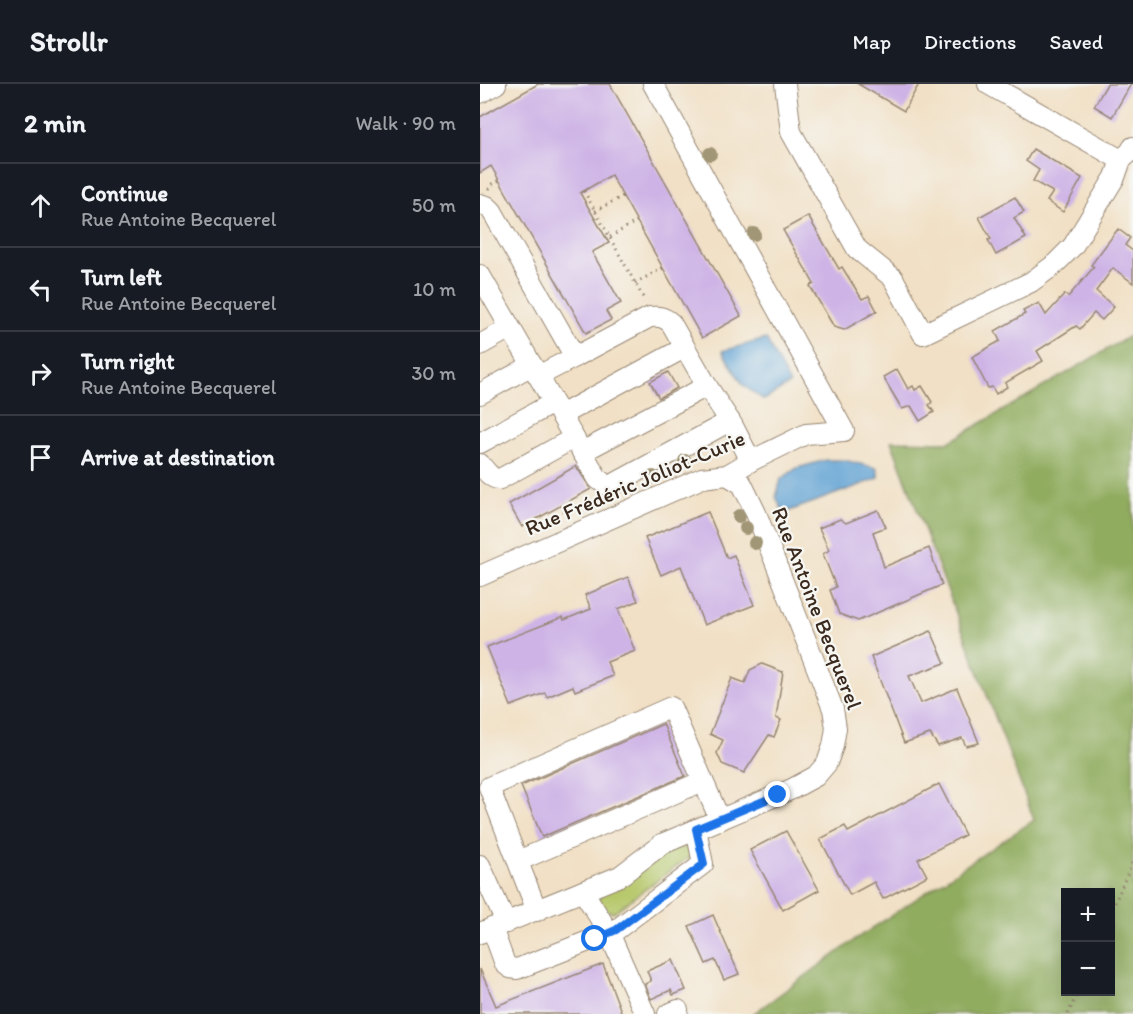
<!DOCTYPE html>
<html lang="en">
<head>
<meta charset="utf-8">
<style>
  :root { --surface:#171b24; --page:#242831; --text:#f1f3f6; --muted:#9ea1a6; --line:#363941 }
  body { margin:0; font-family:Itim,sans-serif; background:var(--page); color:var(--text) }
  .controls { position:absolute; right:18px; bottom:18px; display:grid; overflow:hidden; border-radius:0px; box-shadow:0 6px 24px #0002 }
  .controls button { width:54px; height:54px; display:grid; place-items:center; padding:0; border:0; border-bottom:2px solid var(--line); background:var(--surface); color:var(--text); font:30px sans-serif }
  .stop { position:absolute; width:18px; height:18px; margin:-14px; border:4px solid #1a73e8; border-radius:50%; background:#fff }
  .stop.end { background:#1a73e8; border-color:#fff; box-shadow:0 2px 6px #0008 }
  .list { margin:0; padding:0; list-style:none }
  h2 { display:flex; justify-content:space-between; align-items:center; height:78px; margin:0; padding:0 24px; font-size:26px }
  h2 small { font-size:20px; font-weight:400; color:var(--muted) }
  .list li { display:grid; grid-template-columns:39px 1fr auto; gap:18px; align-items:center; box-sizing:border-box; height:84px; padding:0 24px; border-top:2px solid var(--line) }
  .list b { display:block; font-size:22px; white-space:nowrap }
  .list p { margin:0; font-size:20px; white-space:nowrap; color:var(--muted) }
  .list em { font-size:20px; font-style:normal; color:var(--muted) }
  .icon { flex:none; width:33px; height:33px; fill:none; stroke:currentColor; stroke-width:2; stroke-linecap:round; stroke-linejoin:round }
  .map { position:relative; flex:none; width:653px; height:930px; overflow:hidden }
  header { display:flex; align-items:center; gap:36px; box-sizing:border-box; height:84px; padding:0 30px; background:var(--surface); border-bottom:2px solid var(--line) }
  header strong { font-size:28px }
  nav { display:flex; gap:33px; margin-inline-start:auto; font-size:21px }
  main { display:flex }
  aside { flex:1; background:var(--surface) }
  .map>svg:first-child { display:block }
  .green { fill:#b6c76a; stroke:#787844; stroke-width:1.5 }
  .forest { fill:#90ac5e; stroke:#666b3e; stroke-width:1.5; fill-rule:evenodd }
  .water { fill:#60a2d3; stroke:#4e6678; stroke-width:1.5 }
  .building { fill:#ceb4e6 }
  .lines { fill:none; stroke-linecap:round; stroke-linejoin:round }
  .minor-casing { stroke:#968572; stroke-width:22 }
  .path { stroke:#968572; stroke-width:3; stroke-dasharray:1.5 4.5; stroke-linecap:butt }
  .minor { stroke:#fff; stroke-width:20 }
  .tree { fill:#a19676 }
  .route { stroke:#1a73e8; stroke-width:8 }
  .labels { text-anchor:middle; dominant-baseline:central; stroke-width:4.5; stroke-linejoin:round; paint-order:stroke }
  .street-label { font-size:22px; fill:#3b2a1e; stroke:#f6f6f2 }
</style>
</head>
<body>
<header>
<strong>Strollr</strong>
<nav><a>Map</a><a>Directions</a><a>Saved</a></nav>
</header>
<main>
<aside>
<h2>2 min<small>Walk · 90 m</small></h2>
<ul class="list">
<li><svg class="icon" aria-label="ahead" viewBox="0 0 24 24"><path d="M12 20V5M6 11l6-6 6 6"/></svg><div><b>Continue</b><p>Rue Antoine Becquerel</p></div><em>50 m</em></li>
<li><svg class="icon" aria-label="left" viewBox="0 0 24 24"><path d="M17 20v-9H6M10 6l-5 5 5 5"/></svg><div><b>Turn left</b><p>Rue Antoine Becquerel</p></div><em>10 m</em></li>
<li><svg class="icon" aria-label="right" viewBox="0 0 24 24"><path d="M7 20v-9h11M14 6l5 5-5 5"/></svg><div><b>Turn right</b><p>Rue Antoine Becquerel</p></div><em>30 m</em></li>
<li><svg class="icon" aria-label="arrive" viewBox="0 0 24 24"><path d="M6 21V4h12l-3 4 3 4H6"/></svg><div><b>Arrive at destination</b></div></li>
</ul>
</aside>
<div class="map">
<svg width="653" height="930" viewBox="0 0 653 930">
  <rect width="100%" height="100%" fill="#f6f6f2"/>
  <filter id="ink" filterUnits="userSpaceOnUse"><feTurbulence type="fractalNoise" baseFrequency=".0167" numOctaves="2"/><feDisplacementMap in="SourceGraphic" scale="12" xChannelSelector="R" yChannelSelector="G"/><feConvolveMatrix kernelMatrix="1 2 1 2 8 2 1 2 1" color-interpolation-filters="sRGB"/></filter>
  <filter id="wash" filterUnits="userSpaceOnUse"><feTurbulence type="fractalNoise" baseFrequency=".008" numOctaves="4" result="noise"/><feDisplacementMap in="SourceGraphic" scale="24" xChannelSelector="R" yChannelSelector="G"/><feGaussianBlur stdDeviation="1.35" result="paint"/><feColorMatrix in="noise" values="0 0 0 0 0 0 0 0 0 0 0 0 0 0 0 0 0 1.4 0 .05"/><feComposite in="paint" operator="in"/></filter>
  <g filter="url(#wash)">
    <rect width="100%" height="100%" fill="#f1e0c5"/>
    <path class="green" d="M199 762H204L211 766 213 780 208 774 134 828 127 827 120 819 119 813 123 807Z"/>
    <path class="forest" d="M653 250V930H273L376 855 554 736 411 357 469 358ZM630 808V908H586V808Z"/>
    <g class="water">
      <path d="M286 255 310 300 284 316 263 301 242 267Z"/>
      <path d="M346 376H364L397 384 399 394 304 429 296 413 301 395 317 384Z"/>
    </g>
    <g id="blocks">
      <g class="building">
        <path d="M58 0H130L261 232 222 254 131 91 100 109 129 159 112 168 141 219 126 227 131 236 106 249 11 82 0 89V33Z"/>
        <path d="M378 0H439L424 27Z"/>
        <path d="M627 0H651L632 33 614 22Z"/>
        <path d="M553 65 602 94 583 128 567 117 573 108 553 97 559 86 546 77Z"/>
        <path d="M535 113 544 128 534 134 546 154 516 171 508 156 511 155 499 133Z"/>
        <path d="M328 132 359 185 362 183 382 215 389 212 397 227 364 246 354 243 330 202 334 200 303 146Z"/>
        <path d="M638 145 650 154 645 161 653 167V199L633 184 616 207 634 223 622 236 614 229 600 245 596 242 557 267 563 277 525 299 527 303 516 310 512 303 508 304 492 273 520 257 515 247 545 230 543 227 559 219 566 231 585 210 588 213 614 183 611 181Z"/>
        <path d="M417 285 428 305 433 302 435 306 442 302 452 318 449 321 454 328 440 337 431 322 422 325 403 293Z"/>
        <path d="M188 288 197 304 179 314 170 298Z"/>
        <path d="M96 382 111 405 42 443 29 420Z"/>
        <path d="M398 426 406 443 393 448 404 483 449 464 462 501 378 537 359 530 350 506 356 503 343 470 349 466 339 444 360 435 366 439Z"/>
        <path d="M228 428 247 474 254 471 274 521 224 541 201 482 181 491 165 454Z"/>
        <path d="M148 493 158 517 138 525 155 567 127 578 133 592 95 607 93 602 67 613 65 609 31 622 7 563 83 533 84 536 111 525 105 511Z"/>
        <path d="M451 547 465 579 429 592 441 619 477 604 499 659 486 662 482 654 458 662 450 650 424 659 391 573Z"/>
        <path d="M282 580 303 588 296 634 301 636 294 653 289 651 264 689 242 680 237 669 243 656 230 650 252 594 265 599 270 586Z"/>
        <path d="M183 640 205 692 62 753 41 702Z"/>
        <path d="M459 700 485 751 438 775 447 792 403 815 394 798 370 811 340 755 365 742 368 748Z"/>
        <path d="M306 747 339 806 303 826 270 766Z"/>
        <path d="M233 831 259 890 244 896 235 876 226 880 209 842Z"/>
        <path d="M193 876 206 906 193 911 191 906 171 915 165 900 171 897 167 887Z"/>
        <path d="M123 880 142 930H0V885L16 922Z"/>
      </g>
    </g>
  </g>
  <g filter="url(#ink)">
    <use href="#blocks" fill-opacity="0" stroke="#968572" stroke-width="1.5"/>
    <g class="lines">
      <g class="minor-casing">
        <g id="minor">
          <path d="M305 0 311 48 377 165 413 194 443 250 551 198 574 181 593 162 635 93 641 76 650 68 653 63"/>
          <path d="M508 0 641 76"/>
          <path d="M0 9 16 0"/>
          <path d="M0 120 7 122 12 127 95 273 170 233C179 232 184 233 191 239L227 302 253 342 271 377"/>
          <path d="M0 191 94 354 20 395C12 396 5 386 0 380"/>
          <path d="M0 261 30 244"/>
          <path d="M58 292 95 273"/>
          <path d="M0 310 52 281"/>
          <path d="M81 331 204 264"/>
          <path d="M94 354 118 395 128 402 132 401 250 337"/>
          <path d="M0 359 73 319"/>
          <path d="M102 368 227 302"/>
          <path d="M0 492 222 394 247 391 271 377 326 350 364 347 173 0"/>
          <path d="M38 777 223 697"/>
          <path d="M0 781 26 839"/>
          <path d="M103 807 129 849 136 846 223 780 216 745"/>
          <path d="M57 827 9 703 191 623 240 736"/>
          <path d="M12 844 25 880 30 884 37 885 129 849 165 930"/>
          <path d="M0 849 140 792 182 760 312 705 336 692 347 679 353 662 356 644 353 625 276 429 262 400 247 391"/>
          <path d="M188 930 198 926"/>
        </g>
      </g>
      <g class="path">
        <path d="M9 105 11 101 19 96"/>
        <path d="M104 107 164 215"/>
        <path d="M115 127 143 112"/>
        <path d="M130 153 157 137"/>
        <path d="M155 199 183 184"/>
        <path d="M81 421 87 433"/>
        <path d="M630 830 653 777"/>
        <path d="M588 930 598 908"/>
      </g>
      <use href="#minor" class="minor"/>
    </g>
    <g class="tree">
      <circle cx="230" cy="70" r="7"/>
      <circle cx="274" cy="150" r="7"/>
      <circle cx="205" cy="377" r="7"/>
      <circle cx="173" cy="393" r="7"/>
      <circle cx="259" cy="432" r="7"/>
      <circle cx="266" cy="444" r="7"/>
      <circle cx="275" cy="459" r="7"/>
    </g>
  </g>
  <g class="lines" filter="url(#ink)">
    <path class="route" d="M115 855 136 846 224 780 216 745 298 711"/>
  </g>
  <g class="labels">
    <g class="street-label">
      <text transform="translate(155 399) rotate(-23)">Rue Frédéric Joliot-Curie</text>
      <text transform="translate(337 524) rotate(69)">Rue Antoine Becquerel</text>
    </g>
  </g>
</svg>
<div class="controls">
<button>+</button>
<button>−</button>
</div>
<div class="stop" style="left:115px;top:855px"></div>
<div class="stop end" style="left:298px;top:711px"></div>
</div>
</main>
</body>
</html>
